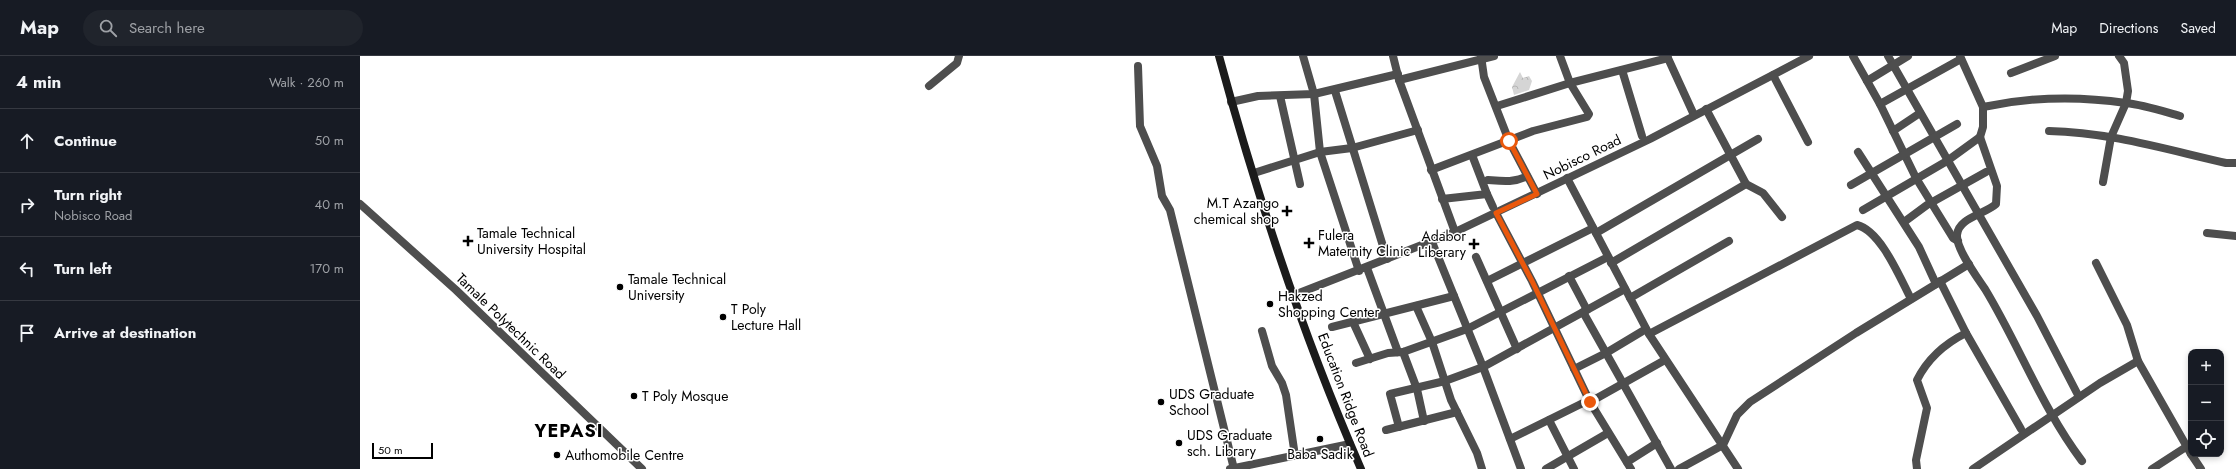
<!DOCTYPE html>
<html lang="en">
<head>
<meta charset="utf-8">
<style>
  :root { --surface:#171b24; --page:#20242c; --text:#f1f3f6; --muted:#9ea1a6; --line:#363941 }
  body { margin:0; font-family:Jost,sans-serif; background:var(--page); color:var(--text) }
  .controls { position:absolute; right:12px; bottom:12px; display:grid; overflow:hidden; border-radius:8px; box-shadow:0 2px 6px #0003 }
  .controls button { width:36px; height:36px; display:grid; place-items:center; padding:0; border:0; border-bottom:1px solid var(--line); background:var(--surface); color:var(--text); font:20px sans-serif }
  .scale { position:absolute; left:12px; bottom:10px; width:61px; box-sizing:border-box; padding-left:4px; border:2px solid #000; border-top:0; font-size:11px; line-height:14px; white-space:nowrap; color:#000; -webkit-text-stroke:3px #fff; paint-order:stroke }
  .stop { position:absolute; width:12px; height:12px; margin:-9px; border:3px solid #ea580c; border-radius:50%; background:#fff }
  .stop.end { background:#ea580c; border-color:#fff; box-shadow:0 1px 4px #0008 }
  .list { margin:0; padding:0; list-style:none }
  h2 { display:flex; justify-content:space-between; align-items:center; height:52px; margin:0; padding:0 16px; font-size:17px }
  h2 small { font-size:13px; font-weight:400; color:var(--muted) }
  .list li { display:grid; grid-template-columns:26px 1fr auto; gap:12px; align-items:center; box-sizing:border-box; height:64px; padding:0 16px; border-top:1px solid var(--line) }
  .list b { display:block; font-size:15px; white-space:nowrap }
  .list p { margin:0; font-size:13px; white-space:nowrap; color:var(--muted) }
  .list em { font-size:13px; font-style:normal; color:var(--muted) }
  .icon { flex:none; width:22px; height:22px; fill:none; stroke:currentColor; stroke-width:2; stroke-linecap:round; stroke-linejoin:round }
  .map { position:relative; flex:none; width:1876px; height:413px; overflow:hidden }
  header { display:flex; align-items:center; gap:24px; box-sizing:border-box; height:56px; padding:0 20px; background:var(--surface); border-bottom:1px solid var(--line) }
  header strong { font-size:19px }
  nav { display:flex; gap:22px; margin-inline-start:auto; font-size:14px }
  .search { width:280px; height:36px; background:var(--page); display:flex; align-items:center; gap:10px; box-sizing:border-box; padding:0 14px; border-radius:22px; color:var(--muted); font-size:15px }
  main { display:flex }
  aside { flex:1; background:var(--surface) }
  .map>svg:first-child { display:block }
  .forest { fill:url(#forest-crowns) }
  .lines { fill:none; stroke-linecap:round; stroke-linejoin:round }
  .minor { stroke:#4e4e4e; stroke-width:8 }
  .tertiary { stroke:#4e4e4e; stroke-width:8 }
  .secondary { stroke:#1b1b1b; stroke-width:8 }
  .route { stroke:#ea580c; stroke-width:5 }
  .poi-dot { fill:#000; stroke:#fff; stroke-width:1.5 }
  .labels { text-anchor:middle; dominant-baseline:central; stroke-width:3; stroke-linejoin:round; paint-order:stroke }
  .street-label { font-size:14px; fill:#000; stroke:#fff }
  .poi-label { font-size:14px; fill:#000; stroke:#fff; text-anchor:start }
  .district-label { font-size:18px; font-weight:bold; letter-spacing:1px; fill:#000; stroke:#fff }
</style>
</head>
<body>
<header>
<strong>Map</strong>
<div class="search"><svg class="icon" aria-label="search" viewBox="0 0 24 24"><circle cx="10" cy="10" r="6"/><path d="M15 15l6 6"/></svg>Search here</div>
<nav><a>Map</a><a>Directions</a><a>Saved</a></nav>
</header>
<main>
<aside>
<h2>4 min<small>Walk · 260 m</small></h2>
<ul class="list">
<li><svg class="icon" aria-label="ahead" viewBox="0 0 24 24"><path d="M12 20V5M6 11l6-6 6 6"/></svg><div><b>Continue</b></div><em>50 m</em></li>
<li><svg class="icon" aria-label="right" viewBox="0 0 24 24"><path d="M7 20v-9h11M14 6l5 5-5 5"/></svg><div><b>Turn right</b><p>Nobisco Road</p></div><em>40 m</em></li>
<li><svg class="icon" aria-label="left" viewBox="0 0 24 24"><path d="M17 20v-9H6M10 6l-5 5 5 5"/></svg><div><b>Turn left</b></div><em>170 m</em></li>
<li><svg class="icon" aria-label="arrive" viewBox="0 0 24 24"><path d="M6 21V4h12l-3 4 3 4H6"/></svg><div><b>Arrive at destination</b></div></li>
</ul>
</aside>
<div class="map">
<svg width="1876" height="413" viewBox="0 0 1876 413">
  <defs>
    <pattern id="forest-crowns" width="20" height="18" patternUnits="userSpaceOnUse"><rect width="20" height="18" fill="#d5d5d5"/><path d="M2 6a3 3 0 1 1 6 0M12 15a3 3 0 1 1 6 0" fill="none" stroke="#b5b5b5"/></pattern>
  </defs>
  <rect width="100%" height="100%" fill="#fff"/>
  <path class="forest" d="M1160 16 1163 22 1169 20 1172 25 1169 34 1154 39 1152 31Z"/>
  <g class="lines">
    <g class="minor">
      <path d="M943 0 954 38 960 96 999 215"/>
      <path d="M1033 0 1039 24 1095 176"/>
      <path d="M1121 0 1124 21 1149 85 1177 138"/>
      <path d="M1307 0 1334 59"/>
      <path d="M1493 0 1520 48 1556 122 1593 182 1598 185"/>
      <path d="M1528 0 1677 260 1719 341"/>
      <path d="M1600 0 1623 51V71L1620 81 1637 130 1636 148C1625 158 1598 162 1597 179 1596 193 1617 221 1625 233 1659 289 1682 352 1722 405"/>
      <path d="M778 10 780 70 797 110 802 140 810 154 874 413"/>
      <path d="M1262 14 1282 80"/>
      <path d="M1651 17 1695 0"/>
      <path d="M1413 19 1448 86"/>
      <path d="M1039 24 1134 0"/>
      <path d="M1507 25 1548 0"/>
      <path d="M569 30 597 7 599 0"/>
      <path d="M975 35 1027 203"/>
      <path d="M920 40 940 128"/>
      <path d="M871 46 898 40 954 38 1038 18"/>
      <path d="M1520 48 1601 3"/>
      <path d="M1137 50 1210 27 1308 2"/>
      <path d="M1623 51C1670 41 1719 40 1766 47 1784 49 1802 55 1820 60"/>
      <path d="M1346 53 1386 128 1403 137 1422 161"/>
      <path d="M1533 75 1560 57"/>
      <path d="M1689 75C1749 76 1808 94 1866 107H1876"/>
      <path d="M1498 96 1559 191 1576 228"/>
      <path d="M1071 114 1173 75 1227 61 1229 58 1210 27 1200 0"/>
      <path d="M894 117 960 96 992 92 1058 74"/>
      <path d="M1207 122 1289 278 1378 413"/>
      <path d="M1128 124C1141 125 1155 127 1167 120"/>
      <path d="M1743 126 1751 81 1766 47 1768 35 1764 7 1759 0"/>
      <path d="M1491 129 1597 68"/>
      <path d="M1127 138 1133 151"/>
      <path d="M1082 143 1127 138 1112 99"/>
      <path d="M1503 154 1587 105 1620 81"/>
      <path d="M1136 157 1172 225 1230 346 1271 413"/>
      <path d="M1544 166 1567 149 1626 116"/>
      <path d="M1236 177 1398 83"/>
      <path d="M1847 177 1876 180"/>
      <path d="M1072 186 1123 311 1161 413"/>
      <path d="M1116 201 1157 293"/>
      <path d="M1251 207 1386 128"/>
      <path d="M1736 207 1767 269 1778 305 1831 398"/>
      <path d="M1007 212 1038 296"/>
      <path d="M1209 220 1227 254"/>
      <path d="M1127 225 1233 172"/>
      <path d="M1580 225 1606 277 1661 373"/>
      <path d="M934 239 1095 176 1290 83 1449 0"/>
      <path d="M1270 242 1369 185"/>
      <path d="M1056 250 1072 286 1091 344 1117 397 1122 413"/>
      <path d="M1223 256 1311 413"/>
      <path d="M993 266 1010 303"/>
      <path d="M972 271 1094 240"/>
      <path d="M902 275 912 310 922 327 926 339 935 400"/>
      <path d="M1289 278 1497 169C1521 175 1540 222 1551 243"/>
      <path d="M1043 296 1057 333 1064 365"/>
      <path d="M996 307 1028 297 1043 296 1107 273 1248 201"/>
      <path d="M1214 313 1246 297 1286 273"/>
      <path d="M1230 346 1305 304"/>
      <path d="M1189 364 1214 413"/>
      <path d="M1039 371 1030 338 1085 325 1123 311 1265 233"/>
      <path d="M1026 374 1097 356"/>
      <path d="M1150 383 1229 344"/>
      <path d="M1831 398 1841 413"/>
      <path d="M1267 406 1297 387"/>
      <path d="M1186 413 1248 377"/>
      <path d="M1319 413 1363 389 1377 359 1390 346 1496 277 1609 208"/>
      <path d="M1557 413 1556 404 1567 352 1557 324C1568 302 1584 288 1606 277"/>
      <path d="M1613 413 1740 327 1778 305"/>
      <path d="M1792 413 1826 391"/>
    </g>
    <g class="tertiary">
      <path d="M0 148 96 234 282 413"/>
      <path d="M870 413 990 388"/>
    </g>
    <path class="secondary" d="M859 0C897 140 943 280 1001 413"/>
  </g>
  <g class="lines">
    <path class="route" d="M1149 85 1177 138 1136 157 1172 225 1230 346"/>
  </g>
  <g class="poi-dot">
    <path d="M925 149h4v4h4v4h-4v4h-4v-4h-4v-4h4z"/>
    <path d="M106 179h4v4h4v4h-4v4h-4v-4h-4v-4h4z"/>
    <path d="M947 181h4v4h4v4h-4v4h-4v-4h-4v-4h4z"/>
    <path d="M1112 182h4v4h4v4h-4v4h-4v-4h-4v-4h4z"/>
    <circle cx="260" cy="231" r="4"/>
    <circle cx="910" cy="248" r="4"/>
    <circle cx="363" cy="261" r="4"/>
    <circle cx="274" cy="340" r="4"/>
    <circle cx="801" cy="346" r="4"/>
    <circle cx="960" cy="383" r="4"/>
    <circle cx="819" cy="387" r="4"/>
    <circle cx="197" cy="399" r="4"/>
  </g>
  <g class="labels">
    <g class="street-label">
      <text transform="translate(1222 101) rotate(-26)">Nobisco Road</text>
      <text transform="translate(151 270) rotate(44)">Tamale Polytechnic Road</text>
      <text transform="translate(986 339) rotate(69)">Education Ridge Road</text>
    </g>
    <g class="poi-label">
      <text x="919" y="147" text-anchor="end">M.T Azango<tspan x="919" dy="16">chemical shop</tspan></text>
      <text x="117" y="177">Tamale Technical<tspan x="117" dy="16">University Hospital</tspan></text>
      <text x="958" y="179">Fulera<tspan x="958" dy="16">Maternity Clinic</tspan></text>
      <text x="1106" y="180" text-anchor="end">Adabor<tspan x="1106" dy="16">Liberary</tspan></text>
      <text x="268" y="223">Tamale Technical<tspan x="268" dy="16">University</tspan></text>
      <text x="918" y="240">Hakzed<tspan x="918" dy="16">Shopping Center</tspan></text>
      <text x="371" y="253">T Poly<tspan x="371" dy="16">Lecture Hall</tspan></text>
      <text x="809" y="338">UDS Graduate<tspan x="809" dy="16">School</tspan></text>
      <text x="282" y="340">T Poly Mosque</text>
      <text x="827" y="379">UDS Graduate<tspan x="827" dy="16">sch. Library</tspan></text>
      <text x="960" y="398" text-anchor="middle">Baba Sadik</text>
      <text x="205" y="399">Authomobile Centre</text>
    </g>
    <g class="district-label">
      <text x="209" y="375">YEPASI</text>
    </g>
  </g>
</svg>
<div class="controls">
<button>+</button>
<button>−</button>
<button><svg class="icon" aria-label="locate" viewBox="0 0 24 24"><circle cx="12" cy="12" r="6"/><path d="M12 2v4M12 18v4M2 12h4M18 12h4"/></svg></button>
</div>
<div class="scale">50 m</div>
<div class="stop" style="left:1149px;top:85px"></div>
<div class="stop end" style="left:1230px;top:346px"></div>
</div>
</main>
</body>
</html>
